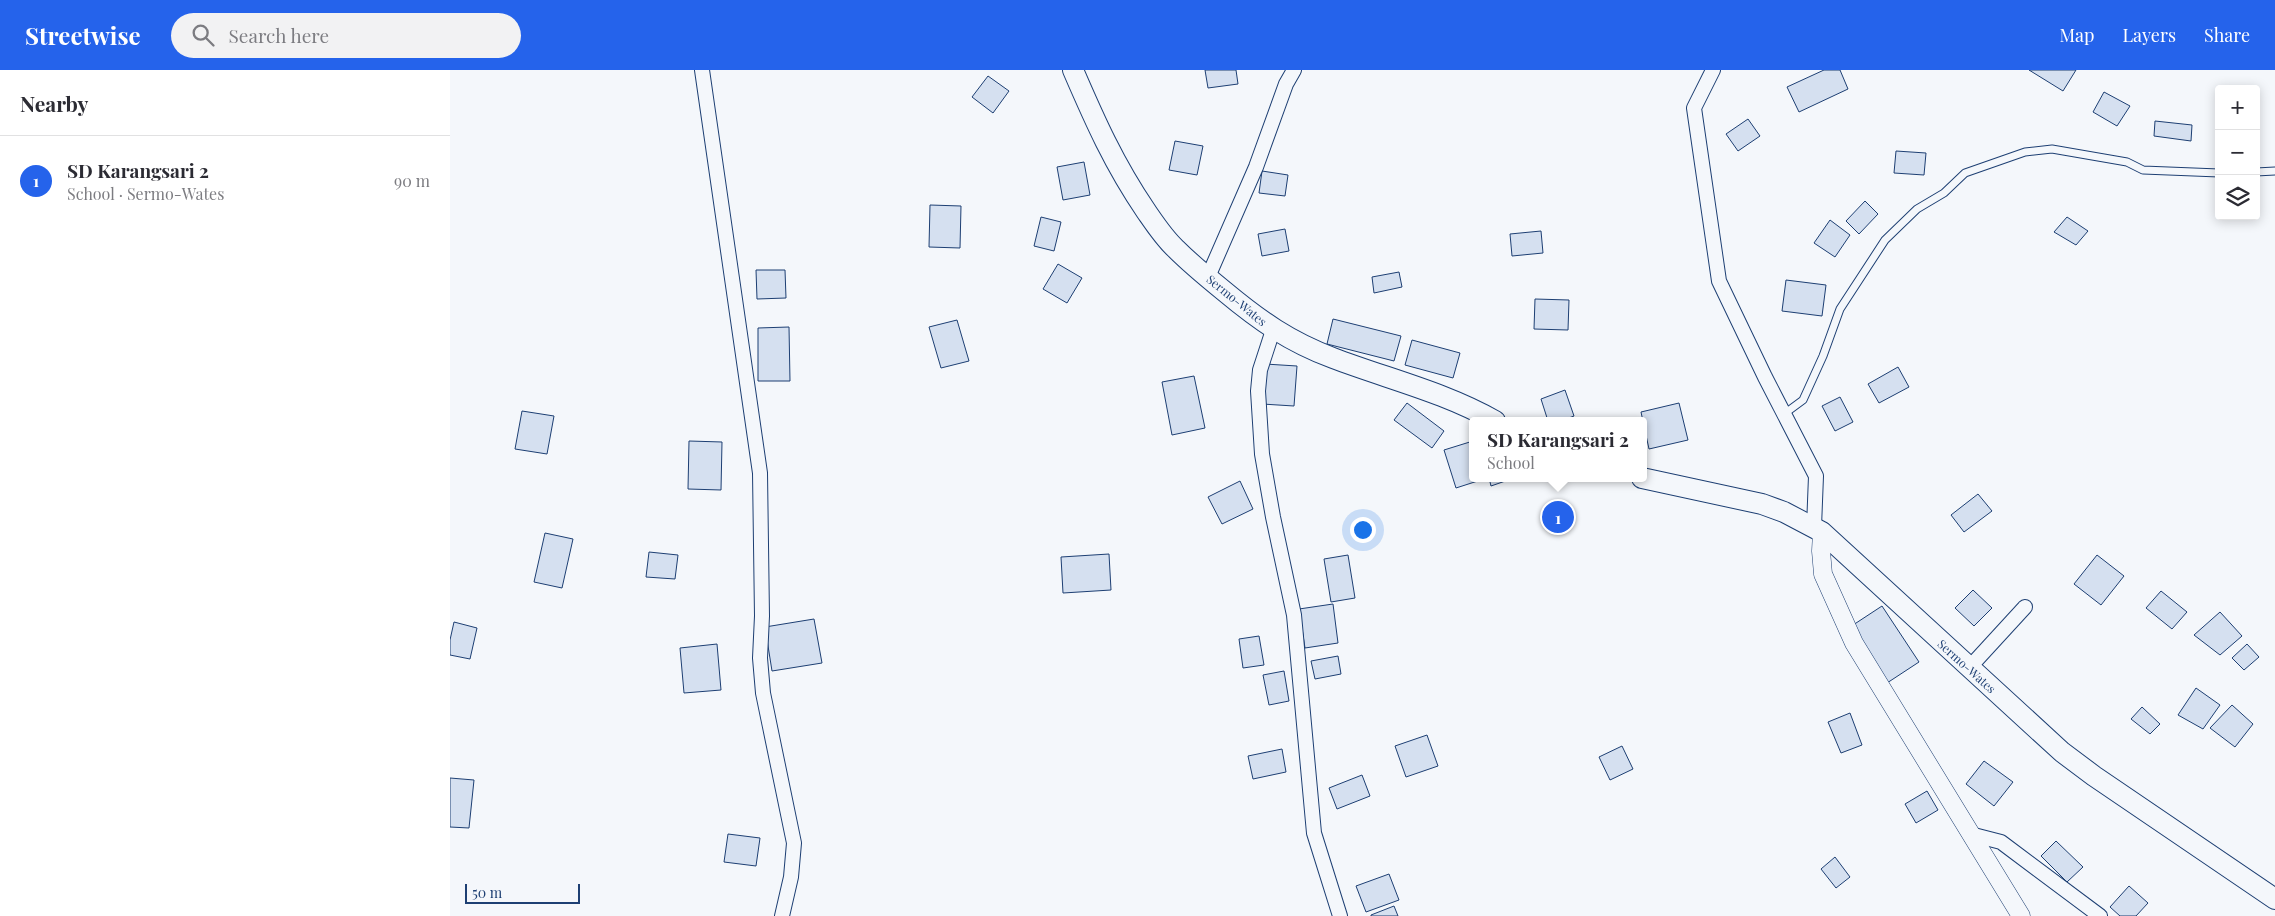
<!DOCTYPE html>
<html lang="en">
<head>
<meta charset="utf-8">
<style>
  :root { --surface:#fff; --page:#f2f2f3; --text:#2b2b33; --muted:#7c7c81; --line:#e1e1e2; --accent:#2563eb }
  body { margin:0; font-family:"Playfair Display",serif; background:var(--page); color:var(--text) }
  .controls { position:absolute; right:15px; top:15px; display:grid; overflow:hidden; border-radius:5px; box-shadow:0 2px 12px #0003 }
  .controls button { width:45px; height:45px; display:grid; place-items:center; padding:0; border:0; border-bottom:1px solid var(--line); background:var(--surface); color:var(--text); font:25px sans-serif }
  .scale { position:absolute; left:15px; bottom:12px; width:115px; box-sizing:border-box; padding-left:5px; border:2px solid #1d3f73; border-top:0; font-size:14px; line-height:18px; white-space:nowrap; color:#1d3f73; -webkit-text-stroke:4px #f4f7fb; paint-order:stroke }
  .you { position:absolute; left:912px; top:459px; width:18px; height:18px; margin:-12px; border:4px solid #fff; border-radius:50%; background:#1a73e8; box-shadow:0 0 0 8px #1a73e833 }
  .badge { display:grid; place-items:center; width:32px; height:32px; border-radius:50%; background:var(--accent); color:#fff; font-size:16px; font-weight:700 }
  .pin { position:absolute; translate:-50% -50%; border:2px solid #fff; box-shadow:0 1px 5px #0006 }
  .popup { position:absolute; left:1019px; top:347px; width:178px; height:65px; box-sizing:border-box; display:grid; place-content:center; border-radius:5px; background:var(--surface); filter:drop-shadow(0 1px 4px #0005); font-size:16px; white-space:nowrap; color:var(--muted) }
  .popup b { font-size:19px; color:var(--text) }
  .popup::after { content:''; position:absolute; left:50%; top:100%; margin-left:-10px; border:10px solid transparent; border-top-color:var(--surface) }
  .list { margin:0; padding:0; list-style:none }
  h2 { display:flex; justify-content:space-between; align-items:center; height:65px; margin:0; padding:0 20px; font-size:21px }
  h2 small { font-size:16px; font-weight:400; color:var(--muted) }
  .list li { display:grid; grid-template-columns:32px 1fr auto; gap:15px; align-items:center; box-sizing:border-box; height:90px; padding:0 20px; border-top:1px solid var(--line) }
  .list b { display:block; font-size:19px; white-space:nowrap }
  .list p { margin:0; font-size:16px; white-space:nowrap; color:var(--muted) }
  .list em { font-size:16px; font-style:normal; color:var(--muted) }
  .icon { flex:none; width:28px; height:28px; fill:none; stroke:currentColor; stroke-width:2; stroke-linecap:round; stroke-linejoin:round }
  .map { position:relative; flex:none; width:1825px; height:846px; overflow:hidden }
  header { display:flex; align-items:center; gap:30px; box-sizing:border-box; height:70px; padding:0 25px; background:var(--accent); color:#fff }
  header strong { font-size:24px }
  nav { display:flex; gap:28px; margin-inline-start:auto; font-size:18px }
  .search { width:350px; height:45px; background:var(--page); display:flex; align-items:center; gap:12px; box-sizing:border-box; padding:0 18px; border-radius:28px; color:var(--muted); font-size:19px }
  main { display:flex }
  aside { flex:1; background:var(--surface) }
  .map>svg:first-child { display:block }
  .building { fill:#d5e0f0; stroke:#1d3f73 }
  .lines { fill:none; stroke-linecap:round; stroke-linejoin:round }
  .service-casing { stroke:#1d3f73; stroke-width:9 }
  .minor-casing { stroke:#1d3f73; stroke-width:16 }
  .tertiary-casing { stroke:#1d3f73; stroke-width:19 }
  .secondary-casing { stroke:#1d3f73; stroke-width:22 }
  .service { stroke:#f4f7fb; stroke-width:7 }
  .minor { stroke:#f4f7fb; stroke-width:14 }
  .tertiary { stroke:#f4f7fb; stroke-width:18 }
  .secondary { stroke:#f4f7fb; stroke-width:20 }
  .labels { text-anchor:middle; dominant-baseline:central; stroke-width:4; stroke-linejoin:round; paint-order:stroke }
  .street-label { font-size:12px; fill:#1d3f73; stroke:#f4f7fb }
</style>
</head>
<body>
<header>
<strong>Streetwise</strong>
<div class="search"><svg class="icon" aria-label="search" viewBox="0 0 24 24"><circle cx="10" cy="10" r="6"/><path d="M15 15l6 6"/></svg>Search here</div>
<nav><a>Map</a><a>Layers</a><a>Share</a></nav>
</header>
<main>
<aside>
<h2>Nearby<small></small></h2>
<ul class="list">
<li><span class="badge">1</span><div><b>SD Karangsari 2</b><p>School · Sermo-Wates</p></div><em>90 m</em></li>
</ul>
</aside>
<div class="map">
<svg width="1825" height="846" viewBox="0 0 1825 846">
  <rect width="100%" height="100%" fill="#f4f7fb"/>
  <g class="building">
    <path d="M755 0H786L788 14 758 18Z"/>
    <path d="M1374 0H1390L1398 19 1349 42 1337 17Z"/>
    <path d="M1579 0H1626L1613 21Z"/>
    <path d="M538 6 559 21 543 43 522 27Z"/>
    <path d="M1654 22 1680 36 1667 56 1643 42Z"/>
    <path d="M1298 49 1310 66 1288 81 1276 64Z"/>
    <path d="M1705 51 1742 55 1741 71 1704 66Z"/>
    <path d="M725 71 753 76 747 105 719 100Z"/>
    <path d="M1446 81 1476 83 1474 105 1444 103Z"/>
    <path d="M634 92 640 125 613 130 607 97Z"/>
    <path d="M812 101 838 105 835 126 809 123Z"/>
    <path d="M1415 131 1428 144 1409 164 1396 151Z"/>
    <path d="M480 135 511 136 510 178 479 177Z"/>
    <path d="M591 147 611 152 604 181 584 176Z"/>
    <path d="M1617 147 1638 161 1626 175 1604 162Z"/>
    <path d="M1380 150 1400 165 1385 187 1364 173Z"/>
    <path d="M835 159 839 181 812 186 808 164Z"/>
    <path d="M1091 161 1093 183 1062 186 1060 164Z"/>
    <path d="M608 194 632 208 617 233 593 219Z"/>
    <path d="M306 200H335L336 228 307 229Z"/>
    <path d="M949 202 952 217 924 223 922 207Z"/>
    <path d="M1336 210 1376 215 1372 246 1332 241Z"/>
    <path d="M1085 229 1119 230 1118 260 1084 259Z"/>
    <path d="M883 249 951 266 944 291 877 274Z"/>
    <path d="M507 250 519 291 491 298 479 257Z"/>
    <path d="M339 257 340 311H308V258Z"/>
    <path d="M962 270 1010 283 1003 308 955 295Z"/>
    <path d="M815 294 847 296 844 336 812 334Z"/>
    <path d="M1448 297 1459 317 1429 333 1418 314Z"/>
    <path d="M744 306 755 358 722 365 712 312Z"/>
    <path d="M1115 320 1124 346 1111 351H1098L1091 329Z"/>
    <path d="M1390 327 1403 352 1385 361 1372 336Z"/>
    <path d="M957 333 994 361 982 378 944 350Z"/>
    <path d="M1229 333 1238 370 1199 379 1191 342Z"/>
    <path d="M72 341 104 346 97 384 65 379Z"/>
    <path d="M239 371 272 372 271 420 238 419Z"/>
    <path d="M1023 371V408H1037L1006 418 994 380Z"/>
    <path d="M1039 408H1064L1041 416Z"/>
    <path d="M790 411 803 439 772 454 758 427Z"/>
    <path d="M1528 424 1542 441 1514 462 1501 445Z"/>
    <path d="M95 463 123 469 112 518 84 512Z"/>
    <path d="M199 482 228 485 225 509 196 507Z"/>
    <path d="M659 484 661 520 613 523 611 487Z"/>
    <path d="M898 485 905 528 881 532 874 489Z"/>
    <path d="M1647 485 1674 506 1651 535 1624 514Z"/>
    <path d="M1523 520 1542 538 1524 556 1505 538Z"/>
    <path d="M1711 521 1737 542 1722 559 1696 538Z"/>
    <path d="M883 534 888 573 855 578 849 539Z"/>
    <path d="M1432 536 1469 592 1437 613 1400 557Z"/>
    <path d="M1770 542 1792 566 1770 585 1744 565Z"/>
    <path d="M364 549 372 593 322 601 315 557Z"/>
    <path d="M4 552 27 558 20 589 0 585V570Z"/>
    <path d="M809 566 814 595 793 598 789 569Z"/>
    <path d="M267 574 271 620 234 623 230 578Z"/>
    <path d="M1797 574 1809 587 1794 600 1782 588Z"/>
    <path d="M888 586 891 604 865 609 861 591Z"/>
    <path d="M834 601 839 631 819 635 813 605Z"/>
    <path d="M1746 618 1770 635 1753 659 1728 645Z"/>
    <path d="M1782 635 1803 654 1785 677 1760 658Z"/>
    <path d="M1692 637 1710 654 1700 664 1681 649Z"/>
    <path d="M1400 643 1412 675 1391 683 1378 652Z"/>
    <path d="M977 665 988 696 956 707 945 676Z"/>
    <path d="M1172 676 1183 699 1160 710 1149 687Z"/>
    <path d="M832 679 836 702 803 709 798 686Z"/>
    <path d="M1534 691 1563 712 1544 736 1516 714Z"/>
    <path d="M912 705 920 726 887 739 879 718Z"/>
    <path d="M0 708 24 710 19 758 0 757Z"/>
    <path d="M1477 721 1488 740 1466 753 1455 734Z"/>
    <path d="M278 764 310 768 306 796 274 792Z"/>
    <path d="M1606 771 1633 797 1617 812 1591 786Z"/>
    <path d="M1385 787 1400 807 1386 818 1371 799Z"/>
    <path d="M939 804 949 830 916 842 906 816Z"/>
    <path d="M1679 816 1698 833 1686 846H1670L1660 837Z"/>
    <path d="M944 836 948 846H921V845Z"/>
  </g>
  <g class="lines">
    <g class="service-casing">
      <g id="service">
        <path d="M1806 102 1825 101"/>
        <path d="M1334 344 1353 330 1373 286 1390 239 1435 170 1467 139 1494 123 1515 103 1575 82 1602 79 1677 92 1693 100 1769 103"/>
      </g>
    </g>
    <g class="minor-casing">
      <g id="minor">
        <path d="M252 0 310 403 312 546 310 588 313 623 344 773 341 807 332 846"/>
        <path d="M1263 0 1244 38 1269 211 1315 307 1366 406 1364 457"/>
        <path d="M758 207 806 97 836 14 844 0"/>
        <path d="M823 260 810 300 808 321 812 384 823 447 844 545 864 763 890 846"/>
        <path d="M1519 598 1575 537"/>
        <path d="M1520 764 1551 772 1650 846"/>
      </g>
    </g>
    <g class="tertiary-casing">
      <path id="tertiary" d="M1372 462 1371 481 1373 504 1404 573 1571 846"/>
    </g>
    <g class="secondary-casing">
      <g id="secondary">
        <path d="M623 0C645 51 664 94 696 141 705 154 714 168 726 179 741 194 758 208 774 221 810 251 840 272 883 288 938 309 994 322 1045 351"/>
        <path d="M1192 408 1312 434 1334 442 1372 462 1612 682 1644 706 1825 829"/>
      </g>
    </g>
    <use href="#service" class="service"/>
    <use href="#minor" class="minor"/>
    <use href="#tertiary" class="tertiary"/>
    <use href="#secondary" class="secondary"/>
  </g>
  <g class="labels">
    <g class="street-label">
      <text transform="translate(787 230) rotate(39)">Sermo-Wates</text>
      <text transform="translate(1517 596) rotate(42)">Sermo-Wates</text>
    </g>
  </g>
</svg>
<div class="controls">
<button>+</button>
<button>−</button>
<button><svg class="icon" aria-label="layers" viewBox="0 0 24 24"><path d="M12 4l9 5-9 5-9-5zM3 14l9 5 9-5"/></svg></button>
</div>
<div class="scale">50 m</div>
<div class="you"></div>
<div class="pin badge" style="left:1108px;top:447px">1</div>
<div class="popup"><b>SD Karangsari 2</b>School</div>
</div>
</main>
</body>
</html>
